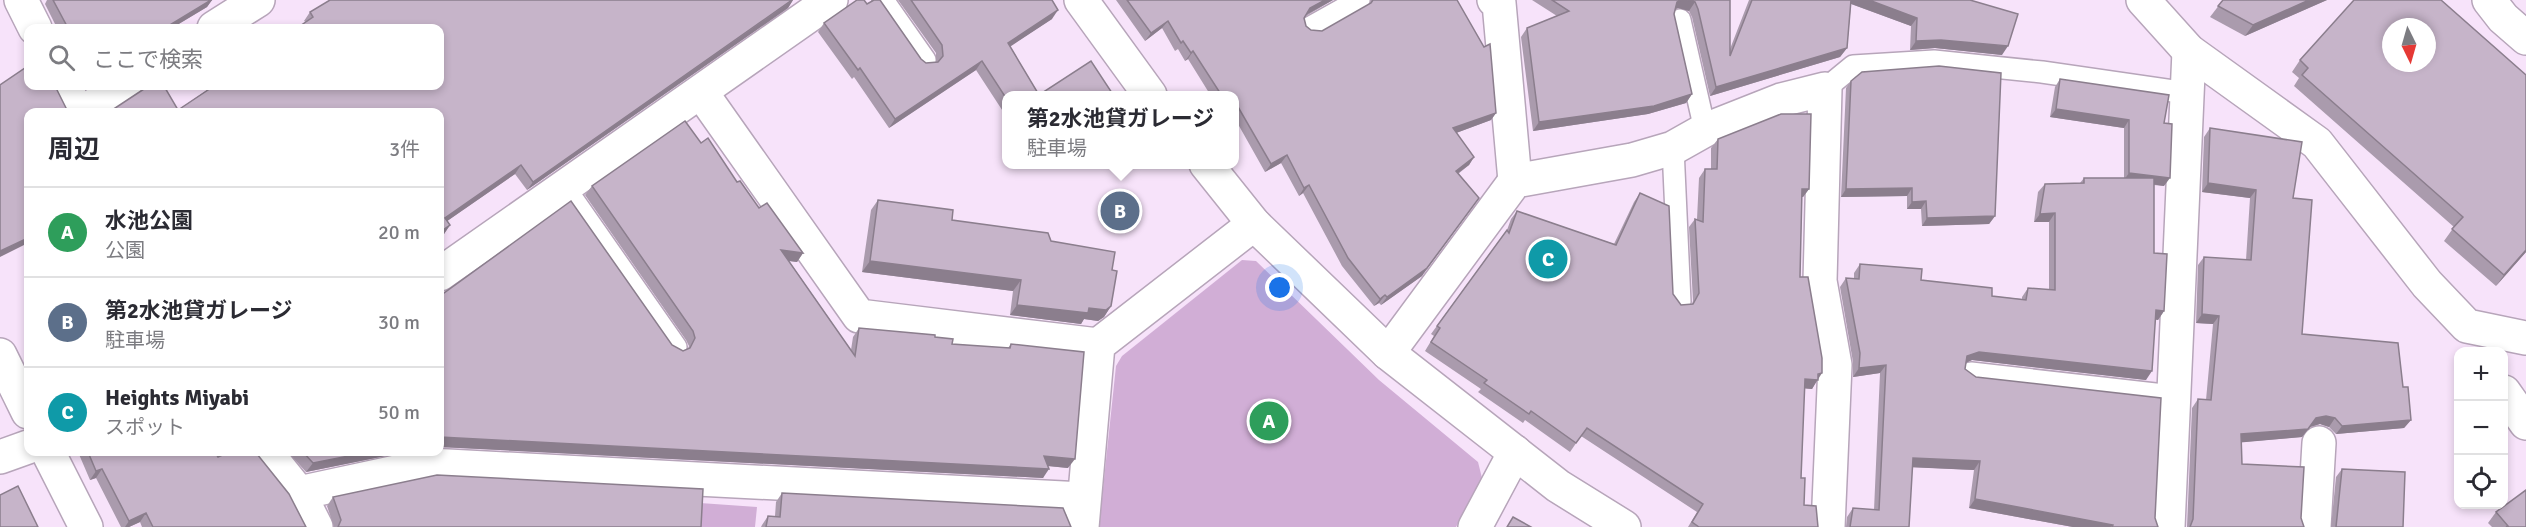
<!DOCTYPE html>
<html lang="ja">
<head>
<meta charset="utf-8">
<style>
  :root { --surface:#fff; --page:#f2f2f3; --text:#2b2b33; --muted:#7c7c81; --line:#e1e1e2; --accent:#2b9824 }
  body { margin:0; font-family:Signika,"Noto Sans JP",sans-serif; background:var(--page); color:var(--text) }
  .controls { position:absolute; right:18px; bottom:18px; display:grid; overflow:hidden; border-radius:12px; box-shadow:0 3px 9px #0003 }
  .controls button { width:54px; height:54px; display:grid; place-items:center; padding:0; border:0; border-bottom:2px solid var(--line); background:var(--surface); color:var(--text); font:30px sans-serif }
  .compass { position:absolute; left:2382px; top:18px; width:54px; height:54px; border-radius:50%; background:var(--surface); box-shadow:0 3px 9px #0003; rotate:175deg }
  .you { position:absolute; left:1280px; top:288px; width:21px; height:21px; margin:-15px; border:4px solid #fff; border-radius:50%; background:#1a73e8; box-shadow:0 0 0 9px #1a73e833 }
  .badge { display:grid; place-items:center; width:39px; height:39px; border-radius:50%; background:var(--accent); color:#fff; font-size:20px; font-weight:700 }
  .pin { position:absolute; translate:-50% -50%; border:3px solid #fff; box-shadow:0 2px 6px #0006 }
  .popup { position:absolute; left:1002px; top:91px; width:237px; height:78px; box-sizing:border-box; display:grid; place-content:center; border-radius:12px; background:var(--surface); filter:drop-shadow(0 2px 4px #0005); font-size:20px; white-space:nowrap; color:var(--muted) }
  .popup b { font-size:22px; color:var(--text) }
  .popup::after { content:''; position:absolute; left:50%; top:100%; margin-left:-12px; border:12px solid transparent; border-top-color:var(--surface) }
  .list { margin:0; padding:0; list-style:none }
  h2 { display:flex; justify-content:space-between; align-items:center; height:78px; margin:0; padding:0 24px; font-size:26px }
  h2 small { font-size:20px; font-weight:400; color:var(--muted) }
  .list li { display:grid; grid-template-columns:39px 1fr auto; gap:18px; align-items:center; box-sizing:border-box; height:90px; padding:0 24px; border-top:2px solid var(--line) }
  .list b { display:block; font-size:22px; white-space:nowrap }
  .list p { margin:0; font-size:20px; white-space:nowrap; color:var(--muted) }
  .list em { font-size:20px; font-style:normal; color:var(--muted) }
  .icon { flex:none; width:33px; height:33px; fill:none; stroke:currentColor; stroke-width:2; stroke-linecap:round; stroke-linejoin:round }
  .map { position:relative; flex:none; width:2526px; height:527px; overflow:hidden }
  .search { position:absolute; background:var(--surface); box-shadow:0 3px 9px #0003; left:24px; top:24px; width:420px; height:66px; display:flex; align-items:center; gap:15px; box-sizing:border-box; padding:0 21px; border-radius:12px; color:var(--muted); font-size:22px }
  .panel { position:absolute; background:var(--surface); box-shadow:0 3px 9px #0003; left:24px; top:108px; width:420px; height:348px; border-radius:12px }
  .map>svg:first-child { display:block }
  .green { fill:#d1aed6 }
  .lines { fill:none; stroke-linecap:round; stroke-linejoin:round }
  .service-casing { stroke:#b7a5ba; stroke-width:24 }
  .minor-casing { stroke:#b7a5ba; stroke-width:36 }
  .tertiary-casing { stroke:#b7a5ba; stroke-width:36 }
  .service { stroke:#fff; stroke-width:21 }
  .minor { stroke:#fff; stroke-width:33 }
  .tertiary { stroke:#fff; stroke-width:33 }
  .wall { fill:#aa9bad }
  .shaded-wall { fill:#8b7e8d }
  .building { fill:#c6b4c9; stroke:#8b7e8d; stroke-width:1.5; fill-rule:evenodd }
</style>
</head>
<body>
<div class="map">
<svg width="2526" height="527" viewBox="0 0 2526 527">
  <rect width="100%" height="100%" fill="#f7e3fa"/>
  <g class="green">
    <path d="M1242 260 1256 261 1379 380 1478 462 1482 478 1456 527H1099L1116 366 1122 356Z"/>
    <path d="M700 503 757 507 755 527H699Z"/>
  </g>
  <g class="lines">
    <g class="service-casing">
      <g id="service">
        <path d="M883 0 925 60"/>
        <path d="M1680 20 1705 130"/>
        <path d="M1311 27 1359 0"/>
        <path d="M1825 89 1853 66 1934 61 2042 72 2187 93"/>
        <path d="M1673 148 1680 302"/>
        <path d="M565 188 676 347"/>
        <path d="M1971 373 2173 396"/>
      </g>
    </g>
    <g class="minor-casing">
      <g id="minor">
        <path d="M21 0 35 28"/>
        <path d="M1494 0 1499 3 1515 181"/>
        <path d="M2143 0 2189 51 2317 143 2427 284 2467 326 2526 338"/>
        <path d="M214 28 258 0"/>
        <path d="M64 86 78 112"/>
        <path d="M701 92 859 316 1098 345"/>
        <path d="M83 112 125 86"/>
        <path d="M440 274 831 0"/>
        <path d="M1388 353 1515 181 1632 160 1673 148 1705 130 1781 100 1825 89 1820 281 1835 365 1828 527"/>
        <path d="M0 355 28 412"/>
        <path d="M2504 392 2526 423"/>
        <path d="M48 452 86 527"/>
        <path d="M266 452 299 493 316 527"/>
        <path d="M0 457 28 447"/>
        <path d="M299 493 429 465 1083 499"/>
        <path d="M1082 527 1098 345 1254 224"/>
        <path d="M1475 527 1515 452"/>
        <path d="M2168 527 2189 51"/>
        <path d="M2314 527 2319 443"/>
      </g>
    </g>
    <g class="tertiary-casing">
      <g id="tertiary">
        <path d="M1081 0 1150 95"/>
        <path d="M2489 0 2503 18 2526 38"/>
        <path d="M1206 164 1254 224 1388 353 1558 486 1624 527"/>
      </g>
    </g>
    <use href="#service" class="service"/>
    <use href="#minor" class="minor"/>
    <use href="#tertiary" class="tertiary"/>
  </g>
  <g class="wall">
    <path d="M47 0H212L207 7 172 28H57L45 4Z"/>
    <path d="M793 0 788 8 527 190 515 174 447 221 450 225 444 234 440 112H109L142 90 143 86H164L178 110 306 22 304 21 310 12Z"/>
    <path d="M898 0H1052V19L1010 46 1039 95 1114 96H1006V116L976 70 889 128 854 77 852 79 818 32 824 23 867 4 921 59 926 63 936 62V53Z"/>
    <path d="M1116 0H1333L1306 16 1304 18 1306 26 1311 30 1322 31 1370 4 1371 0H1457L1496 113 1491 120 1456 133 1474 157 1469 165 1458 174 1422 276 1381 305 1379 303 1374 306 1342 266 1303 193 1299 196 1281 163 1265 172 1234 117V96H1211L1188 59 1185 61 1178 49 1175 51 1162 28 1145 41Z"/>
    <path d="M1532 0H1730V49L1749 0H1970L2002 55 1935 48 1910 50 1911 26 1851 4 1847 48 1840 57 1710 96 1692 17 1689 11 1678 8 1675 9 1674 14 1692 94 1686 103 1648 114 1533 131 1521 37 1527 28 1557 16Z"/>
    <path d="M2223 0H2327L2245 36 2210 17Z"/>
    <path d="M2300 60 2526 252 2496 286 2444 241 2454 227 2294 86 2299 78 2292 72Z"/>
    <path d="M2060 79 2164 123V186L2154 185V253L2164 311 2158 320 2156 319 2146 380 1972 360 1966 363 1965 369 2155 518 2158 527H2073L1969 508 1974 470 1912 467 1909 527H1846L1847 517 1853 508 1874 510 1880 373 1853 377V362L1840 287 1846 278 1854 279V273L1860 264 1921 280 1992 296 2022 299V297L2028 288 2049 290V222H2034L2038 192 2045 184 2080 183 2084 178H2124V128L2050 117 2055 87Z"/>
    <path d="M1851 81 1995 216 1989 224 1922 226 1921 209H1907V196L1841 197 1846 88Z"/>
    <path d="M2210 128 2293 198 2302 334 2403 387 2411 420 2404 428 2336 434 2329 427 2320 424 2310 427 2302 437 2242 442V464L2301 518 2304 527H2187L2192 408 2198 399 2206 400 2213 324 2196 323 2198 265 2204 257 2246 260 2250 198 2202 192 2204 137Z"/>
    <path d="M1718 139 1809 189 1803 197H1802L1800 277 1818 378 1812 389 1804 388 1801 478 1804 505 1818 527H1688L1697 512 1581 436 1570 452 1525 420 1523 423 1478 392 1481 389 1425 351 1434 336 1431 334 1507 230 1511 219 1517 211 1614 244 1634 202 1640 193 1673 294 1681 305 1692 304 1693 301 1689 227 1695 219H1697L1699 178 1705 169H1711V148Z"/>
    <path d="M701 143 737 182 759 208 803 253 797 262 789 261 851 350 853 337 859 328 935 337 952 344 1008 348 1011 344 1068 468 1048 466 1043 478 440 447 672 345 683 351 688 349 689 346 686 340 585 195 592 186Z"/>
    <path d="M878 200 952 220 1051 241 1112 270 1111 306 1104 317 1098 321 1084 319 1081 324 1010 315 1013 291 862 272 871 210Z"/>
    <path d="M78 452H215L218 457 257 454 306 527H142L140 522 129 527H121L96 478 90 480Z"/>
    <path d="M288 452H405L306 472Z"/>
    <path d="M2342 469 2403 527H2331L2336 477Z"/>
    <path d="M782 493 1071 527H761L762 525 768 516H775L776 502Z"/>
    <path d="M333 497 701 527H334L327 506Z"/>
    <path d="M2496 512 2526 527H2492L2488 523Z"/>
  </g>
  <g class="shaded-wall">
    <path d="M211 0H212L207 7 172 28H165Z"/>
    <path d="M793 0 788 8 527 190 533 182Z"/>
    <path d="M1325 0H1333L1304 16 1310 8Z"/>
    <path d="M1682 0H1687L1695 2 1689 11 1678 8 1671 11 1677 2Z"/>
    <path d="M1847 0H1869L1917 18 1911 26 1846 2Z"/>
    <path d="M2309 0H2327L2245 36 2253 25Z"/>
    <path d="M1058 10 1052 19 1002 52 1008 43Z"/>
    <path d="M1168 21 1162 28 1145 41 1151 33Z"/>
    <path d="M1941 40 2008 46 2002 55 1935 48 1910 50 1916 41Z"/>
    <path d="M1847 48 1840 57 1710 96 1716 87Z"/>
    <path d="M1193 51 1188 59 1185 61 1191 53Z"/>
    <path d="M982 61 976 70 889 128 895 119Z"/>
    <path d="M1692 94 1686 103 1648 114 1533 131 1539 122Z"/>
    <path d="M2056 109 2129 120 2124 128 2050 117Z"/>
    <path d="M1496 113 1491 120 1448 136 1453 128Z"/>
    <path d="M1287 155 1281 163 1265 172 1271 164Z"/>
    <path d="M1474 157 1469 165 1450 179 1456 171Z"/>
    <path d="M521 165 515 174 440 226 445 218Z"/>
    <path d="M2129 173 2170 178 2164 186 2124 180Z"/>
    <path d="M2208 183 2256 190 2250 198 2202 192Z"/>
    <path d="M1309 185 1303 193 1299 196 1304 188Z"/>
    <path d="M1912 188 1907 196 1841 197 1846 189Z"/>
    <path d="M1802 189H1809L1803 197H1796Z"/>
    <path d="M1479 198 1422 276 1381 305 1387 297Z"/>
    <path d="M1926 201 1921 209H1907L1912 202Z"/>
    <path d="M2055 213 2049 222H2034L2040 214Z"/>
    <path d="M1995 216 1989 224 1922 226 1927 218Z"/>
    <path d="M450 225 444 234 440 237V232Z"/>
    <path d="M28 238V243L0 257V251Z"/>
    <path d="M781 250 803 253 797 262 775 259Z"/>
    <path d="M2526 250V252L2496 286 2504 275Z"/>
    <path d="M870 261 1021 280 1013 291 862 272Z"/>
    <path d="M1385 295 1379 303 1374 306 1380 299Z"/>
    <path d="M1017 305 1089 308 1111 306 1104 317 1098 321 1084 319 1081 324 1010 315Z"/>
    <path d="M2156 310 2164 311 2158 320 2150 319Z"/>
    <path d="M2202 314 2219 316 2213 324 2196 323Z"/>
    <path d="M1979 352 2152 371 2146 380 1972 360 1961 365 1967 356Z"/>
    <path d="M1886 365 1880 373 1853 377 1859 368Z"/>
    <path d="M1822 373 1812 389 1799 388 1805 379Z"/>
    <path d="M2326 416 2335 418 2329 427 2320 424 2310 427 2302 437 2235 443 2241 434Z"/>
    <path d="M2411 420 2404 428 2336 434 2342 426Z"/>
    <path d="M440 437 1049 469 1043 478 440 447Z"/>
    <path d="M369 452H405L306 472 313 463Z"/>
    <path d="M1044 456 1075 459 1068 468 1038 465Z"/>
    <path d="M1913 458 1980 461 1974 470 1906 467Z"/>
    <path d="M102 469 96 478 90 480 96 471Z"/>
    <path d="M1975 499 2113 525 2111 527H2073L1969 508Z"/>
    <path d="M146 513 140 522 129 527H125L129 521Z"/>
  </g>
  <g class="building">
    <path d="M53 0H211L165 28H68Z"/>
    <path d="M330 0H792L533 182 521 165 445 218 450 225 440 232V112H109L147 87V86H164L178 110 214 86H440V28H297L313 17 310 12Z"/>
    <path d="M857 0H864L867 4 874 0H880L921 59 926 63 938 62 943 56 942 45 911 0H1052L1058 10 1008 43 1039 95 1091 61 1114 96H1006V98L982 61 895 119 860 68 858 70 824 23Z"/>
    <path d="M1127 0H1325L1310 8 1304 18 1306 26 1311 30 1322 31 1371 3 1373 0H1457L1484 47 1490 44 1496 113 1453 128 1474 157 1456 171 1479 198 1427 268 1387 297 1385 295 1380 299 1348 258 1309 185 1304 188 1287 155 1271 164 1234 100V96H1231L1229 92 1222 96 1193 51 1191 53 1183 41 1181 43 1168 21 1151 33Z"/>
    <path d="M1552 0H1682L1677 2 1674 14 1692 94 1654 106 1539 122 1527 28 1569 11Z"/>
    <path d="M1687 0H1730V56L1752 0H1851L1847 48 1716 87 1698 9 1695 2Z"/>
    <path d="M1869 0H1970L2018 14 2008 46 1941 40 1916 41 1917 18Z"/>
    <path d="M2223 0H2309L2253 25 2218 6Z"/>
    <path d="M2354 0H2441L2526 75V250L2504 275 2452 229 2463 217 2302 75 2308 68 2300 60ZM2391 27H2427V63H2391Z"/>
    <path d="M28 66V86H55L68 112H28V238L0 251V85Z"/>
    <path d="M1939 66 2001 73 1995 216 1927 218 1926 201 1912 202V188L1846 189 1851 81 1862 72Z"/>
    <path d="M2060 79 2169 95 2164 123 2172 124 2170 178 2129 173V120L2056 109Z"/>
    <path d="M1781 114H1811L1809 189H1802L1800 277H1808L1822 358V373L1818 374V380L1805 379 1801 478H1805L1804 505 1816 506 1818 527H1699L1692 522 1703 504 1587 428 1576 443 1531 411 1529 414 1484 383 1487 380 1431 342 1440 328 1437 326 1507 230 1509 233 1517 211 1616 245 1640 193 1669 206 1673 294 1681 305 1693 304 1699 293 1695 219 1703 222 1705 169H1717L1718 139Z"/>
    <path d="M685 121 701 143 708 138 737 182 740 181 759 208 767 203 803 253 781 250 855 356 859 328 935 335V337L953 339 952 344 1010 348 1011 344 1084 352 1075 459 1044 456 1049 469 440 437V296L571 201 672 345 683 351 690 348 695 338 693 331 592 186Z"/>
    <path d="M2210 128 2302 142 2293 198 2312 200 2302 334 2398 343 2403 387H2408L2411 420 2342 426 2335 418 2326 416 2316 418 2308 429 2241 434 2242 464 2304 467 2301 518 2304 527H2190L2193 519 2198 399 2211 400 2219 316 2202 314 2204 257 2251 260 2256 190 2208 183Z"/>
    <path d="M2084 178H2154V253L2167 254 2164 311 2156 310 2152 371 1979 352 1967 356 1965 369 1976 377 2161 398 2155 518 2158 527H2112L2113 525 1975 499 1980 461 1913 458 1909 527H1850L1853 508 1879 510 1886 365 1859 368 1860 353 1846 278 1859 279 1860 264 1922 269 1921 280 1992 288V296L2026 300 2028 288 2055 290V213L2040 214 2045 184 2084 183Z"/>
    <path d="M878 200 953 210 952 220 1048 233 1051 241 1115 252 1112 270 1117 271 1111 306 1106 310 1089 308 1088 313 1017 305 1021 280 870 261Z"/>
    <path d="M88 452H215L218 457 229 452H257V454L289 494 306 527H153L146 513 129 521 102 469 96 471Z"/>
    <path d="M303 452H369L313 463Z"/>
    <path d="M2342 469 2405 472 2403 527H2336Z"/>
    <path d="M437 475 703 489 701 527H338L341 520 333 497Z"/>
    <path d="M18 486 38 527H0V495Z"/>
    <path d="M2526 490V527H2506L2508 526 2496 512Z"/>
    <path d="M782 493 1063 508 1071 527H766L768 516 780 517Z"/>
    <path d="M1513 517 1531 527H1507Z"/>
  </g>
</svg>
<div class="controls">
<button>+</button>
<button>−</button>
<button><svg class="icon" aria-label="locate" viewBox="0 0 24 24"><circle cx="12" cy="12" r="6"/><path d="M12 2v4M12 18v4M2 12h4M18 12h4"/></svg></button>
</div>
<svg class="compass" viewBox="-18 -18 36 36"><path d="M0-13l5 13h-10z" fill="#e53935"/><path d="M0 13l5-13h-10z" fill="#7c7c81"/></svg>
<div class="you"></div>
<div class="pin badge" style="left:1269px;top:421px;background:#2e9e5b">A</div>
<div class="pin badge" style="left:1120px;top:211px;background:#5c6f8a">B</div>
<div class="popup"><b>第2水池貸ガレージ</b>駐車場</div>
<div class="pin badge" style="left:1548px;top:259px;background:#0f9aa8">C</div>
<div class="search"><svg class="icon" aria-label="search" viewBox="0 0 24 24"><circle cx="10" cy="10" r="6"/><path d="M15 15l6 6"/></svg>ここで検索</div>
<section class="panel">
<h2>周辺<small>3件</small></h2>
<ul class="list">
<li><span class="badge" style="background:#2e9e5b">A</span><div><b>水池公園</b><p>公園</p></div><em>20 m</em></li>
<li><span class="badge" style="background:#5c6f8a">B</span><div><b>第2水池貸ガレージ</b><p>駐車場</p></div><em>30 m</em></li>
<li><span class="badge" style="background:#0f9aa8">C</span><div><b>Heights Miyabi</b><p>スポット</p></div><em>50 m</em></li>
</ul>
</section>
</div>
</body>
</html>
